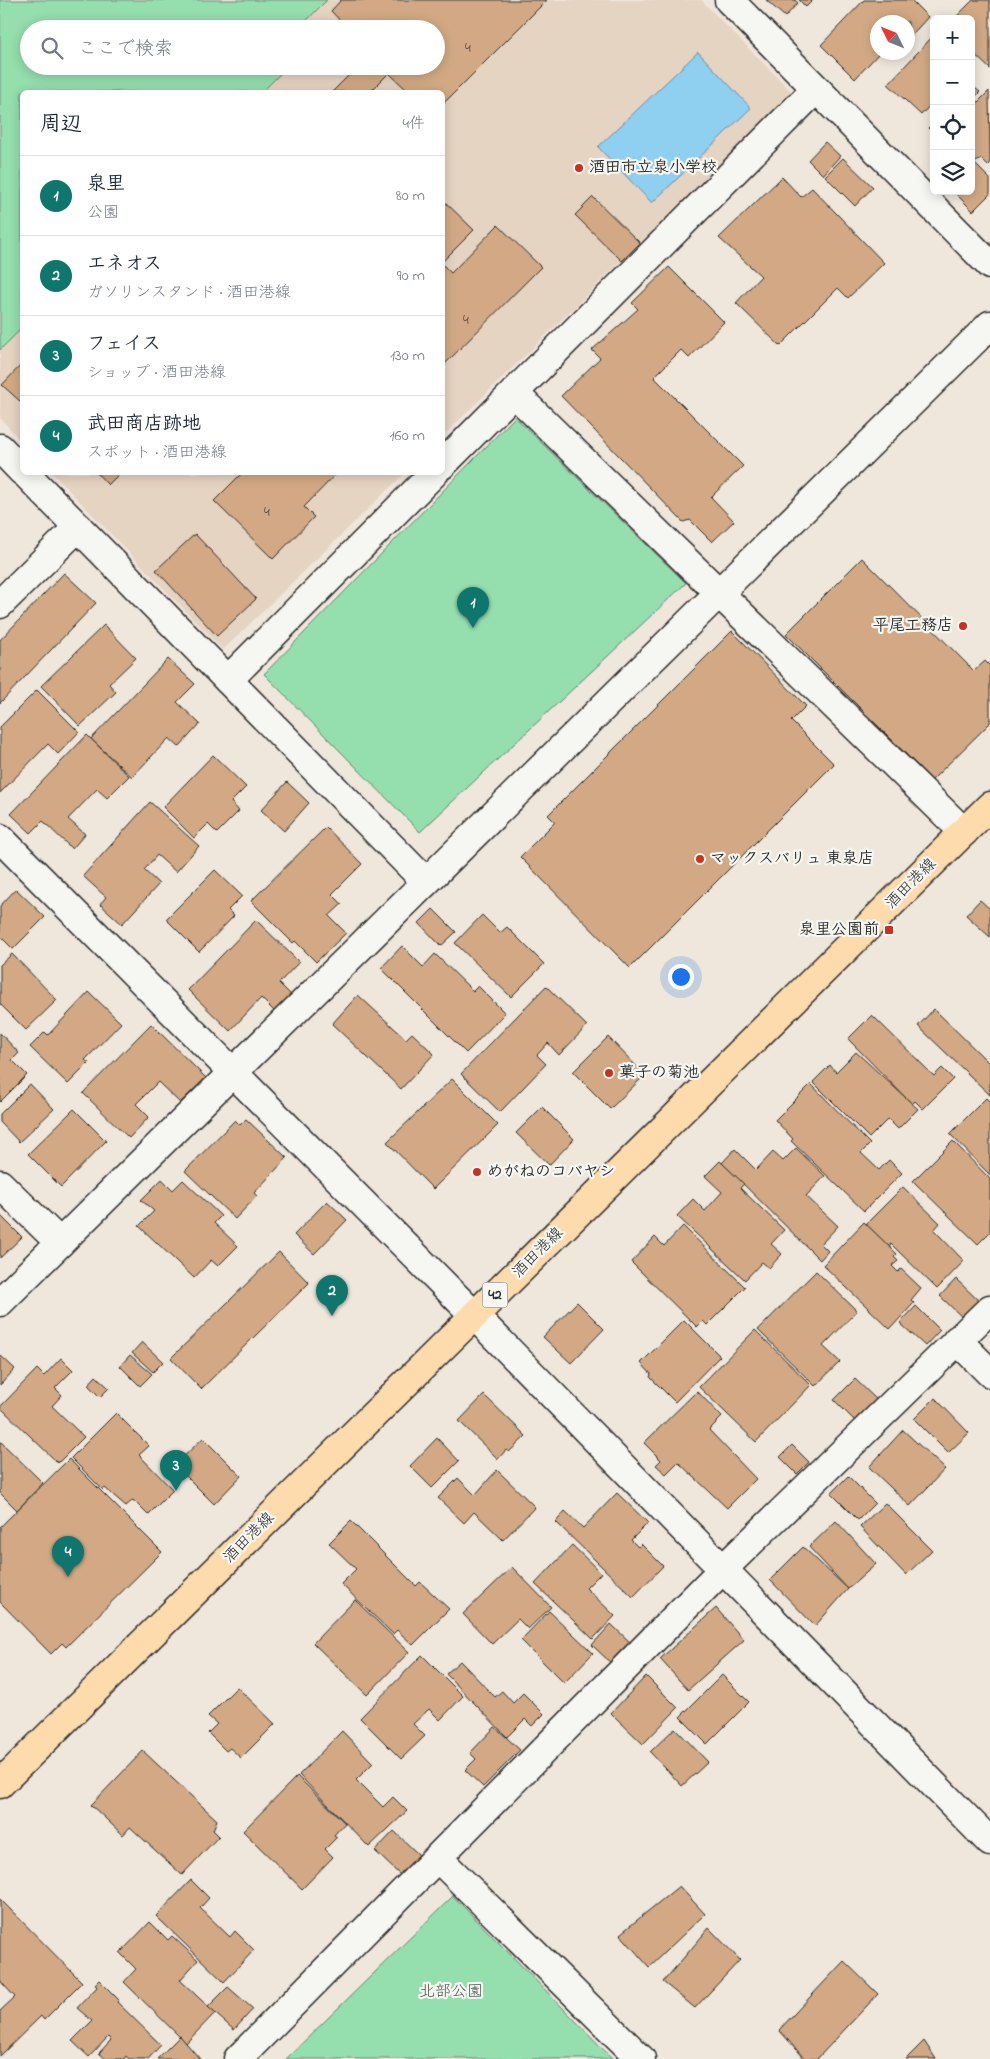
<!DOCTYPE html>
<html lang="ja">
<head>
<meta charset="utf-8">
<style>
  :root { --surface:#fff; --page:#f2f2f3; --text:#1f2937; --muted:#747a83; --line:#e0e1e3; --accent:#0f766e }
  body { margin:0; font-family:"Indie Flower","Klee One",sans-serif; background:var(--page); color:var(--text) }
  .controls { position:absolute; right:15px; top:15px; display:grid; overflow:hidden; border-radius:8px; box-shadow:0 2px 12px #0003 }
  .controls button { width:45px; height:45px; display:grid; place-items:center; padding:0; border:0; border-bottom:1px solid var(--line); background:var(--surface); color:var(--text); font:25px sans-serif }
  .compass { position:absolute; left:870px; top:15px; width:45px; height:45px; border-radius:50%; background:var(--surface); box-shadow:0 2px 12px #0003; rotate:313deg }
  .you { position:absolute; left:680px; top:976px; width:18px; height:18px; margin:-12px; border:4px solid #fff; border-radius:50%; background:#1a73e8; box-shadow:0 0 0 8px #1a73e833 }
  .badge { display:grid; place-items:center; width:32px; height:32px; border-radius:50%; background:var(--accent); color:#fff; font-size:16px; font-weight:700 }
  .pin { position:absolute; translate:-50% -41px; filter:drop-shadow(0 1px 2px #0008) }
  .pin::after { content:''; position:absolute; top:26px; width:18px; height:15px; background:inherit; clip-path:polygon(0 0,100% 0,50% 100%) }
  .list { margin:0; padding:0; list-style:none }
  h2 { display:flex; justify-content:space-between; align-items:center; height:65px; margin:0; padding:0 20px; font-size:21px }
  h2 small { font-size:16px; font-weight:400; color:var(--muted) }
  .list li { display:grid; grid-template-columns:32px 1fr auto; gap:15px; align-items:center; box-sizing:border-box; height:80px; padding:0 20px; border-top:1px solid var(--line) }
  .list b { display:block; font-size:19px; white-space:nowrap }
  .list p { margin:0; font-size:16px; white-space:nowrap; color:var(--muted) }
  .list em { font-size:16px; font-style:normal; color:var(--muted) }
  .icon { flex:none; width:28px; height:28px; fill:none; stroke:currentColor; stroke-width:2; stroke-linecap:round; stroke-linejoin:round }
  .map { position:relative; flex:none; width:990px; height:2059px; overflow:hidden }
  .search { position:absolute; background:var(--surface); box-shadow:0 2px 12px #0003; left:20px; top:20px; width:425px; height:55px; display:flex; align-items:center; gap:12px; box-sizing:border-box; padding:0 18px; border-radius:28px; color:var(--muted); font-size:19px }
  .panel { position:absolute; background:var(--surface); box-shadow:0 2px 12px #0003; left:20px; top:90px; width:425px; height:385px; border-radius:8px }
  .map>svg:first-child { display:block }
  .built { fill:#e6d4c2; fill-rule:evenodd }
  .green { fill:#95deae; stroke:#60846c }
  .water { fill:#8fcff0; stroke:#678da1 }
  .building { fill:#d2a984; stroke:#2b2b2b }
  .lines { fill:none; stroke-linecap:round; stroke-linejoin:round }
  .street-casing { stroke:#2b2b2b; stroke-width:31 }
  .secondary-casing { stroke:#2b2b2b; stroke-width:31 }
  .primary-casing { stroke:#2b2b2b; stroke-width:31 }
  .street { stroke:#f6f6f2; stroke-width:28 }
  .secondary { stroke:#f6f6f2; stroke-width:28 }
  .primary { stroke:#fedbac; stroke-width:28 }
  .poi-dot { fill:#c8321e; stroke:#f6f6f2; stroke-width:2 }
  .labels { text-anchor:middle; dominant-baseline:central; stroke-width:4.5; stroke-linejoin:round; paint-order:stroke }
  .number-label { font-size:14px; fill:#554a41 }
  .shield { fill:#f6f6f2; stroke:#686867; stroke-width:1 }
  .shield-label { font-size:15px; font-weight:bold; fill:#2b2b2b }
  .poi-label { font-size:16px; font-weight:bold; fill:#2b2b2b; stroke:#f6f6f2; text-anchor:start }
  .street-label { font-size:16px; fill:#2b2b2b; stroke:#f6f6f2 }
  .park-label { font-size:16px; fill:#46584c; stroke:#f6f6f2 }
</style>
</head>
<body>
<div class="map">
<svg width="990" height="2059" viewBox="0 0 990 2059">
  <rect width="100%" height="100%" fill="#efe7dc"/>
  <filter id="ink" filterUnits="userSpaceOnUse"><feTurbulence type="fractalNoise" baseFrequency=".02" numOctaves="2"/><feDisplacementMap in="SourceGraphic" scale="10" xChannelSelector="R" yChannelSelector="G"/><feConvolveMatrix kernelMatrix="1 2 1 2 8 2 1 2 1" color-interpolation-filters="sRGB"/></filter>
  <g filter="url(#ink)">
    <g class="built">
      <path d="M0 0H701L793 93 443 436 442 92H22V442L0 418ZM29 29H436V66H29Z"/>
      <path d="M52 473H405L223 650Z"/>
    </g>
    <g class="green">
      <path d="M0 0H327L300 27 302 29H29V66H288L262 92H22V328L0 350Z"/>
      <path d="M515 417 686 583 420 832 264 674Z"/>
      <path d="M453 1896 613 2059H286Z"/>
    </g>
    <path class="water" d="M698 52 751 108 652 203 598 147Z"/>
    <g class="building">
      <path d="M341 0H547L442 105V92H409L389 73 370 92H332L358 66H436V29H348L331 11Z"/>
      <path d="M766 0H795L798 3 785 17Z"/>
      <path d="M799 0H813L806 7Z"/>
      <path d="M864 0H911L928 17 908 39V22H878V52H880L855 79 821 45Z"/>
      <path d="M973 0H990V69L971 51V19H954Z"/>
      <path d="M934 35V101L921 115 888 84Z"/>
      <path d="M971 85 980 92 971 101Z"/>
      <path d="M989 91 990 164 988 166 981 159 974 163 971 161V109Z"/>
      <path d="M934 122V134L928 128Z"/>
      <path d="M825 142 840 156 823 175 808 160Z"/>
      <path d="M843 158 873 187 855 206 825 176Z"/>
      <path d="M974 163 990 179V194L973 211 953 191H971V166Z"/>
      <path d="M782 177 801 197 812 188 884 263 848 298 838 288 780 346 736 303 761 276 719 238Z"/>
      <path d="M593 197 640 243 622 261 575 215Z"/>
      <path d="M442 199 474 230 442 262Z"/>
      <path d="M498 225 541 267 442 367V264L451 273Z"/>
      <path d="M669 267 724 322 689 358 681 350 654 377 743 466 711 497 734 521 712 542 690 520 683 522 561 396 600 358 592 350 638 309 632 303Z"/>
      <path d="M22 364V403L2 385Z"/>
      <path d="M96 472H121L108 485Z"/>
      <path d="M243 472H338L304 507 314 517 273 559 214 501Z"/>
      <path d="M195 534 256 599 217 636 156 570Z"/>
      <path d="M862 558 974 671 985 661 990 666V723L932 780 786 634Z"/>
      <path d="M64 573 96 603 0 703V640Z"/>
      <path d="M104 625 136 658 109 684 116 692 80 726 41 686Z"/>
      <path d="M732 631 806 706 791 721 834 764 630 968 520 857 555 822 548 815Z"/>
      <path d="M168 659 195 684 177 702 200 724 179 747 169 738 132 777 91 739Z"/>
      <path d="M37 690 79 732 58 754 48 744 0 793V727Z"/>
      <path d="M87 735 129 776 107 798 97 789 68 819 85 834 72 849 43 821 31 833 11 814Z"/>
      <path d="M213 755 246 787 231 802 239 811 217 833 208 824 194 838 163 807Z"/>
      <path d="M287 782 309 803 284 831 261 810Z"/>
      <path d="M150 802 199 846 176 872 157 855 144 870 159 884 122 924 100 904 106 897 83 876Z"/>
      <path d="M326 827 362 864 332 894 342 904 329 916 346 933 316 962 295 941 293 943 251 901Z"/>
      <path d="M215 870 242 896 228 910 234 916 199 952 166 919Z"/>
      <path d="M16 889 45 917 13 949 0 936V906Z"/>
      <path d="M980 900 990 909V937L966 915Z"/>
      <path d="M433 909 456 932 441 946 419 923Z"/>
      <path d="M482 915 500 933 507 927 544 964 511 997 455 943Z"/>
      <path d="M256 920 299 962 279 983 291 995 275 1012 261 998 230 1031 188 990Z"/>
      <path d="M402 946 423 967 435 954 473 991 478 986 505 1013 466 1053 381 968Z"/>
      <path d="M12 954 57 1000 26 1030 0 1004V965Z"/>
      <path d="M546 986 587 1026 559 1055 548 1043 537 1055 546 1064 500 1112 461 1074Z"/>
      <path d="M89 992 121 1023 85 1060 89 1063 68 1084 30 1047 45 1032 48 1035Z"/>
      <path d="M358 995 406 1039 412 1033 434 1054 401 1089 332 1024Z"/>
      <path d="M934 1009 990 1064V1095L918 1026Z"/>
      <path d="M872 1015 934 1076 942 1068 953 1079 923 1109 915 1101 912 1104 848 1039Z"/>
      <path d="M151 1024 206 1078 180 1103 158 1082 136 1104 149 1117 129 1138 83 1093Z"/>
      <path d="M0 1033 19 1053 12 1060 27 1075 0 1102Z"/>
      <path d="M608 1037 645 1075 610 1109 573 1072Z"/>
      <path d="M856 1052 918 1109 898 1129 888 1119 869 1138 813 1082 830 1065 836 1072Z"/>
      <path d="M452 1079 498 1125 433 1189 387 1142Z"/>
      <path d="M30 1084 54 1109 19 1142 0 1122V1114Z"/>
      <path d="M811 1084 870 1144 861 1153 879 1170 889 1160 902 1173 864 1211 791 1141 793 1139 775 1120Z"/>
      <path d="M986 1098 990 1102V1175L950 1134Z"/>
      <path d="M542 1107 574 1139 549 1165 516 1133Z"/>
      <path d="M74 1109 106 1141 61 1187 28 1154Z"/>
      <path d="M246 1119 287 1158 254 1193 257 1196 235 1219 185 1171 235 1120 240 1125Z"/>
      <path d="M953 1141 990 1179V1232L978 1244 913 1181Z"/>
      <path d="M796 1148 825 1176 806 1196 838 1226 821 1244 828 1251 820 1260 722 1163 735 1149 756 1170 773 1152 783 1161Z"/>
      <path d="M720 1161 744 1184 740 1188 784 1230 771 1244 782 1254 769 1268 762 1262 745 1280 677 1216 693 1199 705 1211 722 1192 705 1176Z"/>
      <path d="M162 1179 173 1190 183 1180 221 1216 214 1223 238 1246 218 1266 211 1260 194 1278 139 1226 154 1211 141 1200Z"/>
      <path d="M903 1187 940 1223 934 1230 964 1261 937 1289 891 1244 888 1246 866 1224Z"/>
      <path d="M327 1201 347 1220 314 1254 294 1235Z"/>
      <path d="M0 1215 22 1237 0 1258Z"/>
      <path d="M864 1222 897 1254 894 1257 898 1261 892 1266 898 1272 901 1269 921 1288 911 1300 914 1303 890 1329 823 1265Z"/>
      <path d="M683 1226 745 1287 707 1325 703 1321 697 1327 631 1262 655 1237 664 1246Z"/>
      <path d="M279 1252 309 1283 201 1389 171 1358Z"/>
      <path d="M816 1271 857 1311 823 1346 840 1362 815 1386 758 1330Z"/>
      <path d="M956 1279 981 1303 965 1320 940 1296Z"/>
      <path d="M577 1302 604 1329 571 1363 543 1337Z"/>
      <path d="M916 1306 940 1330 925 1346 900 1323Z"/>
      <path d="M684 1320 720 1356 675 1402 650 1377 651 1374 641 1363Z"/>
      <path d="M755 1330 811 1385 756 1442 699 1387Z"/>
      <path d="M142 1342 163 1362 153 1372 132 1353Z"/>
      <path d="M0 1355 15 1369 0 1385Z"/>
      <path d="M130 1355 152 1374 140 1386 120 1366Z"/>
      <path d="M61 1358 73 1370 55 1388 62 1395 52 1406 84 1437 58 1463 0 1407 37 1369 44 1376Z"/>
      <path d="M96 1376 109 1388 100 1397 88 1385Z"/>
      <path d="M855 1379 879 1402 858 1424 834 1400Z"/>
      <path d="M697 1391 722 1417 709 1430 756 1479 727 1508 678 1462 666 1474 656 1465 661 1460 644 1443Z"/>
      <path d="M484 1395 526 1436 509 1452 506 1450 498 1459 459 1421Z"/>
      <path d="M935 1398 969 1433 948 1453 914 1419Z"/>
      <path d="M116 1413 149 1446 139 1455 173 1490 148 1515 133 1500 126 1506 105 1488 103 1490 71 1458Z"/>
      <path d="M903 1430 945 1469 910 1506 869 1467Z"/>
      <path d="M203 1438 241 1476 214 1504 175 1465Z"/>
      <path d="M437 1438 459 1461 432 1488 410 1466Z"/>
      <path d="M0 1441 43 1483 17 1510 0 1493Z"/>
      <path d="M792 1445 809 1462 797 1474 780 1457Z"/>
      <path d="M69 1459 162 1552 66 1647 62 1643 51 1654 0 1602V1527Z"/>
      <path d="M497 1470 535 1507 503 1540 474 1512 464 1523 438 1498 458 1478 475 1495Z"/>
      <path d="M848 1476 875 1503 858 1520 831 1493Z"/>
      <path d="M617 1493 648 1523 631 1540 638 1547 641 1544 663 1566 633 1597 556 1522 565 1511 583 1528Z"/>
      <path d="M885 1503 932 1550 906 1575 860 1527Z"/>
      <path d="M351 1521 416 1586 420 1582 449 1609 413 1645 397 1630 393 1634 341 1584 356 1569 329 1543Z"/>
      <path d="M836 1521 876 1564 848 1589 809 1547Z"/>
      <path d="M572 1545 601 1573 586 1588 615 1616 593 1639 535 1584Z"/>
      <path d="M803 1547 848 1589 815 1626 770 1580Z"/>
      <path d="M512 1567 551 1607 528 1629 518 1619 492 1644 463 1614Z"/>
      <path d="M355 1600 409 1652 367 1695 313 1643Z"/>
      <path d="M716 1608 744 1640 688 1690 660 1659Z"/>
      <path d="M549 1611 593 1653 564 1683 521 1640Z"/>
      <path d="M611 1624 632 1644 612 1664 592 1645Z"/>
      <path d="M422 1655 463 1696 440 1720 429 1709 413 1724 425 1736 401 1759 360 1718Z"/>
      <path d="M460 1661 495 1697 502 1691 513 1703 523 1693 544 1714 532 1726 525 1719 507 1737 446 1674Z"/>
      <path d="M722 1675 749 1702 707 1744 680 1717Z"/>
      <path d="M646 1676 678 1708 643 1744 611 1713Z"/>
      <path d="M237 1687 275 1724 241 1758 230 1748 226 1751 208 1733 217 1724 208 1716Z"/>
      <path d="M495 1727 520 1750 483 1787 465 1770 476 1759 470 1753Z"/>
      <path d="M675 1728 708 1762 682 1786 650 1752Z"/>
      <path d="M342 1731 373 1763 356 1780 383 1807 393 1797 407 1811 369 1847 299 1775Z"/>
      <path d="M143 1751 217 1820 213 1830 219 1836 182 1875 130 1827 123 1835 91 1805Z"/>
      <path d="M297 1776 345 1823 334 1835 337 1837 325 1849 333 1857 302 1889 243 1831Z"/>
      <path d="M394 1831 419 1855 400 1875 375 1851Z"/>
      <path d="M191 1880 209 1898 200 1908 230 1937 235 1931 254 1950 224 1982 156 1916Z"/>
      <path d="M679 1886 705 1914 649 1967 620 1934Z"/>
      <path d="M0 1899 82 1982 44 2020 41 2016 0 2056V2011L15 1997 0 1981Z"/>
      <path d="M150 1922 168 1940 172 1936 198 1960 180 1980 215 2013 186 2043 124 1982 136 1969 120 1953Z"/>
      <path d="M709 1928 740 1960 695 2008 663 1982Z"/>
      <path d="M844 1961 878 1994 817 2059H805L779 2030Z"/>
      <path d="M99 1980 119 2000 117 2002 161 2045 148 2059H129L126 2056 124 2059H106L99 2053 111 2040 108 2037 89 2057 72 2041 92 2021 77 2008 97 1987 95 1984Z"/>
      <path d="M228 1987 253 2009 234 2030 208 2007Z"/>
      <path d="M180 2036 200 2059H157Z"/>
      <path d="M924 2041 936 2059H906Z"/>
    </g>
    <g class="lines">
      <g class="street-casing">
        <g id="street">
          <path d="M729 0 990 265"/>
          <path d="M514 393 964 832"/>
          <path d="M0 448 22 471"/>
          <path d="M442 465 816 89"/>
          <path d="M24 472 426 882"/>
          <path d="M0 604 78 527"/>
          <path d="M228 680 435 472"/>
          <path d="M0 838 474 1315 990 1842"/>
          <path d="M0 1184 60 1243"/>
          <path d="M0 1302 720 592"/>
          <path d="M957 1340 990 1373"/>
          <path d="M438 1858 641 2059"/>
          <path d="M238 2059 723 1569 990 1309"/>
        </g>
      </g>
      <g class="secondary-casing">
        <path id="secondary" d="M720 592 990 325"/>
      </g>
      <g class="primary-casing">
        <path id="primary" d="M0 1784 990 806"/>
      </g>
      <use href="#street" class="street"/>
      <use href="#secondary" class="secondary"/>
      <use href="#primary" class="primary"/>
    </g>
  </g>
  <g class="poi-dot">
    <circle cx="579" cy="168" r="5"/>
    <circle cx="963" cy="626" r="5"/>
    <circle cx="700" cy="859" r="5"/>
    <rect x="884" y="925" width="10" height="10" rx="2.5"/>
    <circle cx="609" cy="1073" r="5"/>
    <circle cx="477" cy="1172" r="5"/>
  </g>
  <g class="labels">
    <g class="number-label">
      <text x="468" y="48">4</text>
      <text x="466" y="320">4</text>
      <text x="267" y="512">4</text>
    </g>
    <rect class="shield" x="482.5" y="1282.5" width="25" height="25" rx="4"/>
    <g class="shield-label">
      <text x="495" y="1295">42</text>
    </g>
    <g class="poi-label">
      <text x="589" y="168">酒田市立泉小学校</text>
      <text x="953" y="626" text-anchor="end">平尾工務店</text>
      <text x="710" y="859">マックスバリュ 東泉店</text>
      <text x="879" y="930" text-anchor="end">泉里公園前</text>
      <text x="619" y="1073">菓子の菊池</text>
      <text x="487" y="1172">めがねのコバヤシ</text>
    </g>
    <g class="street-label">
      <text transform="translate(911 884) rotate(-45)">酒田港線</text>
      <text transform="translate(538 1253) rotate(-45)">酒田港線</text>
      <text transform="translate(249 1538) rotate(-45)">酒田港線</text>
    </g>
    <g class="park-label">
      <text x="451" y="1992">北部公園</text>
    </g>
  </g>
</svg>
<div class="controls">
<button>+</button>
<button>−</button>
<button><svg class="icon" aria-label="locate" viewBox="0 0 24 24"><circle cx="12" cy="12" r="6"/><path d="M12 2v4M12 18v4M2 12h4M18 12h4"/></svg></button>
<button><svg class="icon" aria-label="layers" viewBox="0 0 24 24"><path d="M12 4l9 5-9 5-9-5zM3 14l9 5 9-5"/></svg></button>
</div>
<svg class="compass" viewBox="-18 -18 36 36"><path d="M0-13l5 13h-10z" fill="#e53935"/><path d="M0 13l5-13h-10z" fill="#747a83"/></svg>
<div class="you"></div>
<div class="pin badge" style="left:473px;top:628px">1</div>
<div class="pin badge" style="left:332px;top:1316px">2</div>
<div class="pin badge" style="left:176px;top:1491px">3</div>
<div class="pin badge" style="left:68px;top:1577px">4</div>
<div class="search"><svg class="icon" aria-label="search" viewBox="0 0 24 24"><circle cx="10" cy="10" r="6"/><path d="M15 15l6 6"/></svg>ここで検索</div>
<section class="panel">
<h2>周辺<small>4件</small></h2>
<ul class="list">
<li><span class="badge">1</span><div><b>泉里</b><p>公園</p></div><em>80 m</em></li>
<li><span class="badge">2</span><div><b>エネオス</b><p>ガソリンスタンド · 酒田港線</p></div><em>90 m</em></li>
<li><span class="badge">3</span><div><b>フェイス</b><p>ショップ · 酒田港線</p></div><em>130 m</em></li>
<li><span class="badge">4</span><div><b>武田商店跡地</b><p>スポット · 酒田港線</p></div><em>160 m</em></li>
</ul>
</section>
</div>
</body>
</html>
